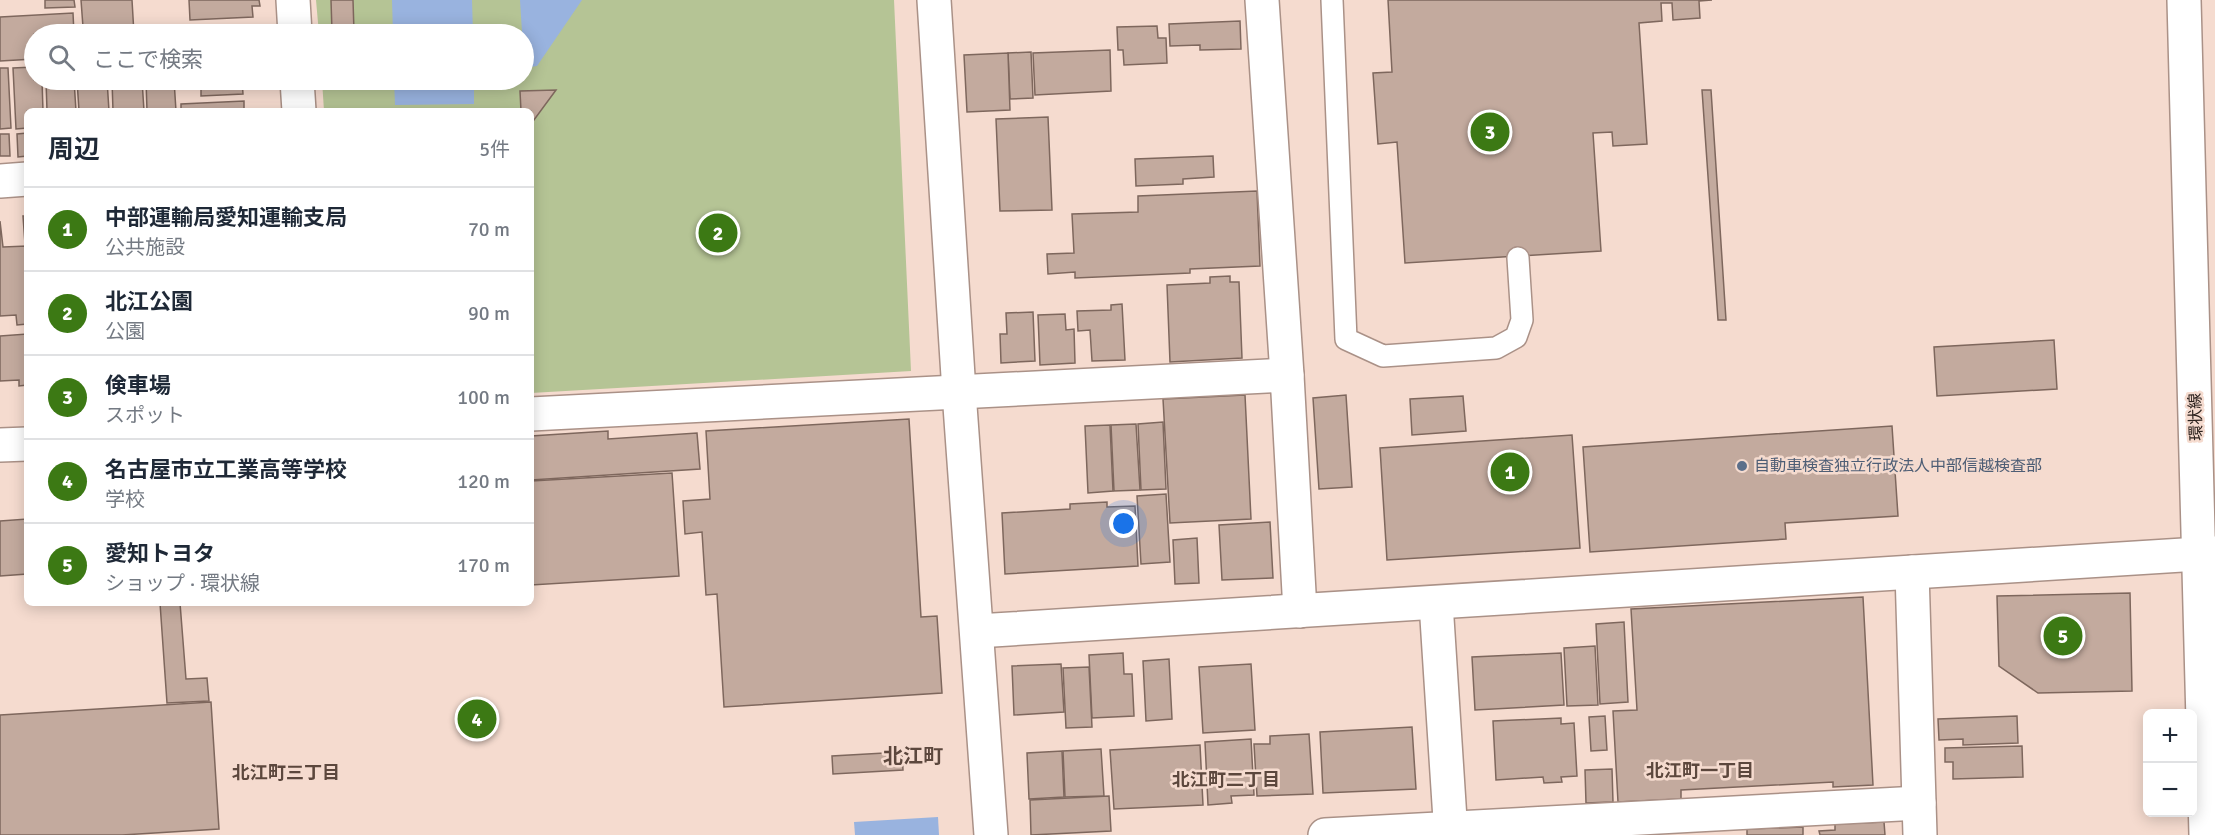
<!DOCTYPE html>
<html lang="ja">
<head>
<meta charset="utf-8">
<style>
  :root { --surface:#fff; --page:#f2f2f3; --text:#1f2937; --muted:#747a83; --line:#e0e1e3; --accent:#3c7914 }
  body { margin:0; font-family:Signika,"Noto Sans JP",sans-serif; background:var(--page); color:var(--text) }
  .controls { position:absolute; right:18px; bottom:18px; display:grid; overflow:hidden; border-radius:9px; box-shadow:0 3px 15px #0003 }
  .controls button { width:54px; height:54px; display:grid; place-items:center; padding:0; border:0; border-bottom:2px solid var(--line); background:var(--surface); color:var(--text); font:30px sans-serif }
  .you { position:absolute; left:1124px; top:524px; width:21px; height:21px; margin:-15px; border:4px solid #fff; border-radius:50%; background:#1a73e8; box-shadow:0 0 0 9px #1a73e833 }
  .badge { display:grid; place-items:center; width:39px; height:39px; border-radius:50%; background:var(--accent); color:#fff; font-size:20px; font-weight:700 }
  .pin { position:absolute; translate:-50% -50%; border:3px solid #fff; box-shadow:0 2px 6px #0006 }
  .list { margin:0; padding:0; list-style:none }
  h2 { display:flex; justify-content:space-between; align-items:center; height:78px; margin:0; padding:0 24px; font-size:26px }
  h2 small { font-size:20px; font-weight:400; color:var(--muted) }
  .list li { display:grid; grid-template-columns:39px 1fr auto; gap:18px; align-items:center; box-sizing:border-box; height:84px; padding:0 24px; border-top:2px solid var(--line) }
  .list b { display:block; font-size:22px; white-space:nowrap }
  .list p { margin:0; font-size:20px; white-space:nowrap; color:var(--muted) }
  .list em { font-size:20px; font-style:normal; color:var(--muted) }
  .icon { flex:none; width:33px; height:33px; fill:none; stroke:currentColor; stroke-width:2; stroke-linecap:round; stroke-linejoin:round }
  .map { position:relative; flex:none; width:2215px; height:835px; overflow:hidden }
  .search { position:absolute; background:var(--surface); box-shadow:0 3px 15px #0003; left:24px; top:24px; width:510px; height:66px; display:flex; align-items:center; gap:15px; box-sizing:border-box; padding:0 21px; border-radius:33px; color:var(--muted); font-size:22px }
  .panel { position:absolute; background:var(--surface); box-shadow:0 3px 15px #0003; left:24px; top:108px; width:510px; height:498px; border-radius:9px }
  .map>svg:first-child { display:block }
  .green { fill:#b5c495 }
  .water { fill:#99b3df }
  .building { fill:#c3aa9e; stroke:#7e675d; stroke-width:1.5 }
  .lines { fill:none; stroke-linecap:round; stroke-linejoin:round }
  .service-casing { stroke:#aa9187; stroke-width:24 }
  .minor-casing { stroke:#aa9187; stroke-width:36 }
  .primary-casing { stroke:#aa9187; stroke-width:36 }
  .service { stroke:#fff; stroke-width:21 }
  .minor { stroke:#fff; stroke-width:33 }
  .primary { stroke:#fff; stroke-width:33 }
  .service-dot { fill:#5c6f8a; stroke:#f5dbcf; stroke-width:2 }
  .labels { text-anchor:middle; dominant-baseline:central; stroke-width:5; stroke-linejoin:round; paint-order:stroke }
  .street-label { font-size:16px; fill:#2b211d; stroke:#f5dbcf }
  .service-label { font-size:16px; fill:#4e5e75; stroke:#f5dbcf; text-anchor:start }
  .neighbourhood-label { font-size:18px; font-weight:bold; fill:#5c473d; stroke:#f5dbcf }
  .quarter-label { font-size:20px; font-weight:bold; fill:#5c473d; stroke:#f5dbcf }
</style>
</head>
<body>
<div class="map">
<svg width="2215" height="835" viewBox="0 0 2215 835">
  <rect width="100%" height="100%" fill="#f5dbcf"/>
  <path class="green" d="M316 0H894L911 371 531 393V111H324L322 80H524V34H319Z"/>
  <g class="water">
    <path d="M392 0H472L473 34H393Z"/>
    <path d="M520 0H582L537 66 531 67 524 63Z"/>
    <path d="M394 80H474V104L395 105Z"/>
    <path d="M938 817 939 835H855L854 822Z"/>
  </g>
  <g class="building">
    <path d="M45 0H74L75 7 45 8Z"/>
    <path d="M81 0H132L134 34H109V26L83 27Z"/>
    <path d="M189 0H259L260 6H252L253 17 190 20Z"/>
    <path d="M331 0H353L354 32H332Z"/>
    <path d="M1388 0H1712L1699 1 1700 18 1673 20 1672 3H1661L1662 21 1639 23 1647 144 1613 146 1612 132 1593 133 1601 251 1405 263 1397 142 1378 144 1373 73 1392 72Z"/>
    <path d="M73 13 74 34H34V59L0 61V17Z"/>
    <path d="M1240 21 1241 49 1200 50V45L1170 46 1169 24Z"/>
    <path d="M1157 26 1158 38H1166L1167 63 1124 65 1123 50H1118L1117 27Z"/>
    <path d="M1110 50 1111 91 1035 95 1033 53Z"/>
    <path d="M1031 52 1033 98 1010 99 1008 53Z"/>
    <path d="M1008 53 1010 110 967 112 964 55Z"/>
    <path d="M34 67V80H42L43 111H27V128L16 129 13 68Z"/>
    <path d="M0 68H8L11 128 0 129Z"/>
    <path d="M46 80H74L76 111H47Z"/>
    <path d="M77 80H107L109 111H79Z"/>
    <path d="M112 80H142L144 111H113Z"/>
    <path d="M146 80H174L176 111H147Z"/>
    <path d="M177 80H242L243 94 201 96V86L177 87Z"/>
    <path d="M556 90 531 124V111H521L520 91Z"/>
    <path d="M1702 90H1711L1726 320H1718Z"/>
    <path d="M244 101V111H181V104Z"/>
    <path d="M1048 117 1052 210 1000 211 996 119Z"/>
    <path d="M27 133V156L18 157 17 134Z"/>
    <path d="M0 134H9L10 156H0Z"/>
    <path d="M1213 156 1214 177 1183 179V184L1136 186 1135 159Z"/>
    <path d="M1257 191 1260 266 1190 269V273L1075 278V272L1048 274 1047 254 1074 253 1072 214 1138 212V196Z"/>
    <path d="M23 216H27V244H25Z"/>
    <path d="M0 221 3 247 27 246V324L17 325 16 315 0 316Z"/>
    <path d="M1230 276V282H1239L1242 358 1170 362 1167 285 1210 283V277Z"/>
    <path d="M1122 304 1125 360 1092 361 1090 330 1078 331 1077 311 1111 310V305Z"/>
    <path d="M1033 312 1035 361 1001 363 1000 334H1007L1006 313Z"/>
    <path d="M1065 314 1066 330 1074 329 1075 363 1040 365 1038 315Z"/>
    <path d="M27 334V385L19 386V380L0 381V336Z"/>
    <path d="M2054 340 2057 389 1937 396 1934 347Z"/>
    <path d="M1245 395 1251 519 1170 523 1163 399Z"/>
    <path d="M1346 395 1352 487 1319 489 1313 398Z"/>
    <path d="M1463 396 1466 431 1412 435 1410 399Z"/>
    <path d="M909 419 921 617 937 616 942 693 724 707 717 594 706 595 702 532 685 534 683 501 710 499 706 431Z"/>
    <path d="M1163 422 1166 489 1141 490 1138 424Z"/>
    <path d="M1136 424 1140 490 1114 491 1111 425Z"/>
    <path d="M1110 425 1113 491 1088 493 1085 426Z"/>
    <path d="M1892 426 1898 516 1785 523 1786 539 1590 552 1583 447Z"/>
    <path d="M608 431V439L697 433 700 469 531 480V436Z"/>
    <path d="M1572 435 1580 548 1387 560 1380 448Z"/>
    <path d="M672 473 679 576 531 585V481Z"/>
    <path d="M1166 494 1170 562 1141 564 1137 496Z"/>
    <path d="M1107 502V507L1135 506 1138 566 1005 574 1002 513 1070 509V504Z"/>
    <path d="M27 519V574L0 576V521Z"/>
    <path d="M1270 522 1273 578 1222 580 1219 525Z"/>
    <path d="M1197 538 1199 583 1175 584 1173 540Z"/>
    <path d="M2130 593 2132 691 2038 693 1999 666 1997 596Z"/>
    <path d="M1863 597 1873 785 1833 787V782L1681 790V799L1618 802 1613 711 1637 710 1631 609Z"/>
    <path d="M160 603H180L186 679 207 678 209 701 167 703Z"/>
    <path d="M1624 622 1628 702 1600 704 1596 624Z"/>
    <path d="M1595 646 1598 705 1567 706 1564 648Z"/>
    <path d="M1123 653 1124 674H1132L1134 716 1092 718 1089 655Z"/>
    <path d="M1561 653 1564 705 1475 710 1472 657Z"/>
    <path d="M1169 659 1172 719 1146 721 1143 661Z"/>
    <path d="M1061 664 1064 712 1014 715 1012 666Z"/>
    <path d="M1251 664 1255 730 1203 733 1199 667Z"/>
    <path d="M1089 667 1092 727 1066 728 1063 668Z"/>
    <path d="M211 702 219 829 122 835H0V715Z"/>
    <path d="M1605 716 1607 750 1591 751 1589 717Z"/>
    <path d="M2017 716 2018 743 1963 745V739L1939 740 1938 719Z"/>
    <path d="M1561 718V724L1574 723 1577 776 1561 777 1562 782 1544 783 1543 777 1496 780 1493 721Z"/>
    <path d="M1412 727 1416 789 1323 793 1320 732Z"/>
    <path d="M1309 734 1313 794 1257 796 1254 744H1270V736Z"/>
    <path d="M1251 739 1254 795 1231 796 1232 803 1208 805 1205 742Z"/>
    <path d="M1200 745 1203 805 1114 809 1110 750Z"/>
    <path d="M2022 746 2023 777 1953 779V762H1945V748Z"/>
    <path d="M1101 749 1104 796 1065 797 1063 751Z"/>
    <path d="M1062 751 1064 797 1029 799 1027 753Z"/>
    <path d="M902 752 903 770 833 774 832 756Z"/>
    <path d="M1612 769 1613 802 1586 803 1585 770Z"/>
    <path d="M1109 796 1111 831 1031 835 1030 800Z"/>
    <path d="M1884 822 1885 835H1820L1819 831 1835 830V824Z"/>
    <path d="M1803 827V835H1747V829Z"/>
  </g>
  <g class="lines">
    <g class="service-casing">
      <path id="service" d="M1332 0 1346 339 1383 356 1496 348 1516 337 1522 320 1518 258"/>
    </g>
    <g class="minor-casing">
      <g id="minor">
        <path d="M293 0 295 34"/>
        <path d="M934 0 959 392 991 835"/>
        <path d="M1262 0 1287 375 1300 611"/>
        <path d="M297 80 299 111"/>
        <path d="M0 181 27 179"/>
        <path d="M531 414 1287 375"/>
        <path d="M0 445 27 444"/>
        <path d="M1912 572 1920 835"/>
        <path d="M1436 603 1451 835"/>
        <path d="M977 631 2215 553"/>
        <path d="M1325 835 1919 803"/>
      </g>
    </g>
    <g class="primary-casing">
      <path id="primary" d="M2184 0 2206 835"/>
    </g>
    <use href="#service" class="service"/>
    <use href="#minor" class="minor"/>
    <use href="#primary" class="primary"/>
  </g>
  <circle class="service-dot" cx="1742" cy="466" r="6"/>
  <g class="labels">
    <g class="street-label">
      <text transform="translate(2196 417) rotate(-92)">環状線</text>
    </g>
    <g class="service-label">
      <text x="1754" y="466">自動車検査独立行政法人中部信越検査部</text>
    </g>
    <g class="neighbourhood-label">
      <text x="1700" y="771">北江町一丁目</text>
      <text x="286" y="773">北江町三丁目</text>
      <text x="1226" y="780">北江町二丁目</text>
    </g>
    <g class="quarter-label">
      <text x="913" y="756">北江町</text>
    </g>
  </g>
</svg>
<div class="controls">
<button>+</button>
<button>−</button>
</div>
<div class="you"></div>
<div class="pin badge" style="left:1510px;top:472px">1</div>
<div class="pin badge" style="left:718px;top:233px">2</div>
<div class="pin badge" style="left:1490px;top:132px">3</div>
<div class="pin badge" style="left:477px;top:719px">4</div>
<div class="pin badge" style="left:2063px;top:636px">5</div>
<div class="search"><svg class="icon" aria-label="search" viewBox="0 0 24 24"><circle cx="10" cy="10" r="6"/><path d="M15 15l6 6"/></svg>ここで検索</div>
<section class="panel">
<h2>周辺<small>5件</small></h2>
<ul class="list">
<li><span class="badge">1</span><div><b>中部運輸局愛知運輸支局</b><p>公共施設</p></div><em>70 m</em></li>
<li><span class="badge">2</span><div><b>北江公園</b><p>公園</p></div><em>90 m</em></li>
<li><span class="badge">3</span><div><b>倹車場</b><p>スポット</p></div><em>100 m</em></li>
<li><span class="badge">4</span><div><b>名古屋市立工業高等学校</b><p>学校</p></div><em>120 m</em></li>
<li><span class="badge">5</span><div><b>愛知トヨタ</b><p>ショップ · 環状線</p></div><em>170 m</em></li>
</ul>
</section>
</div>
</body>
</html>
